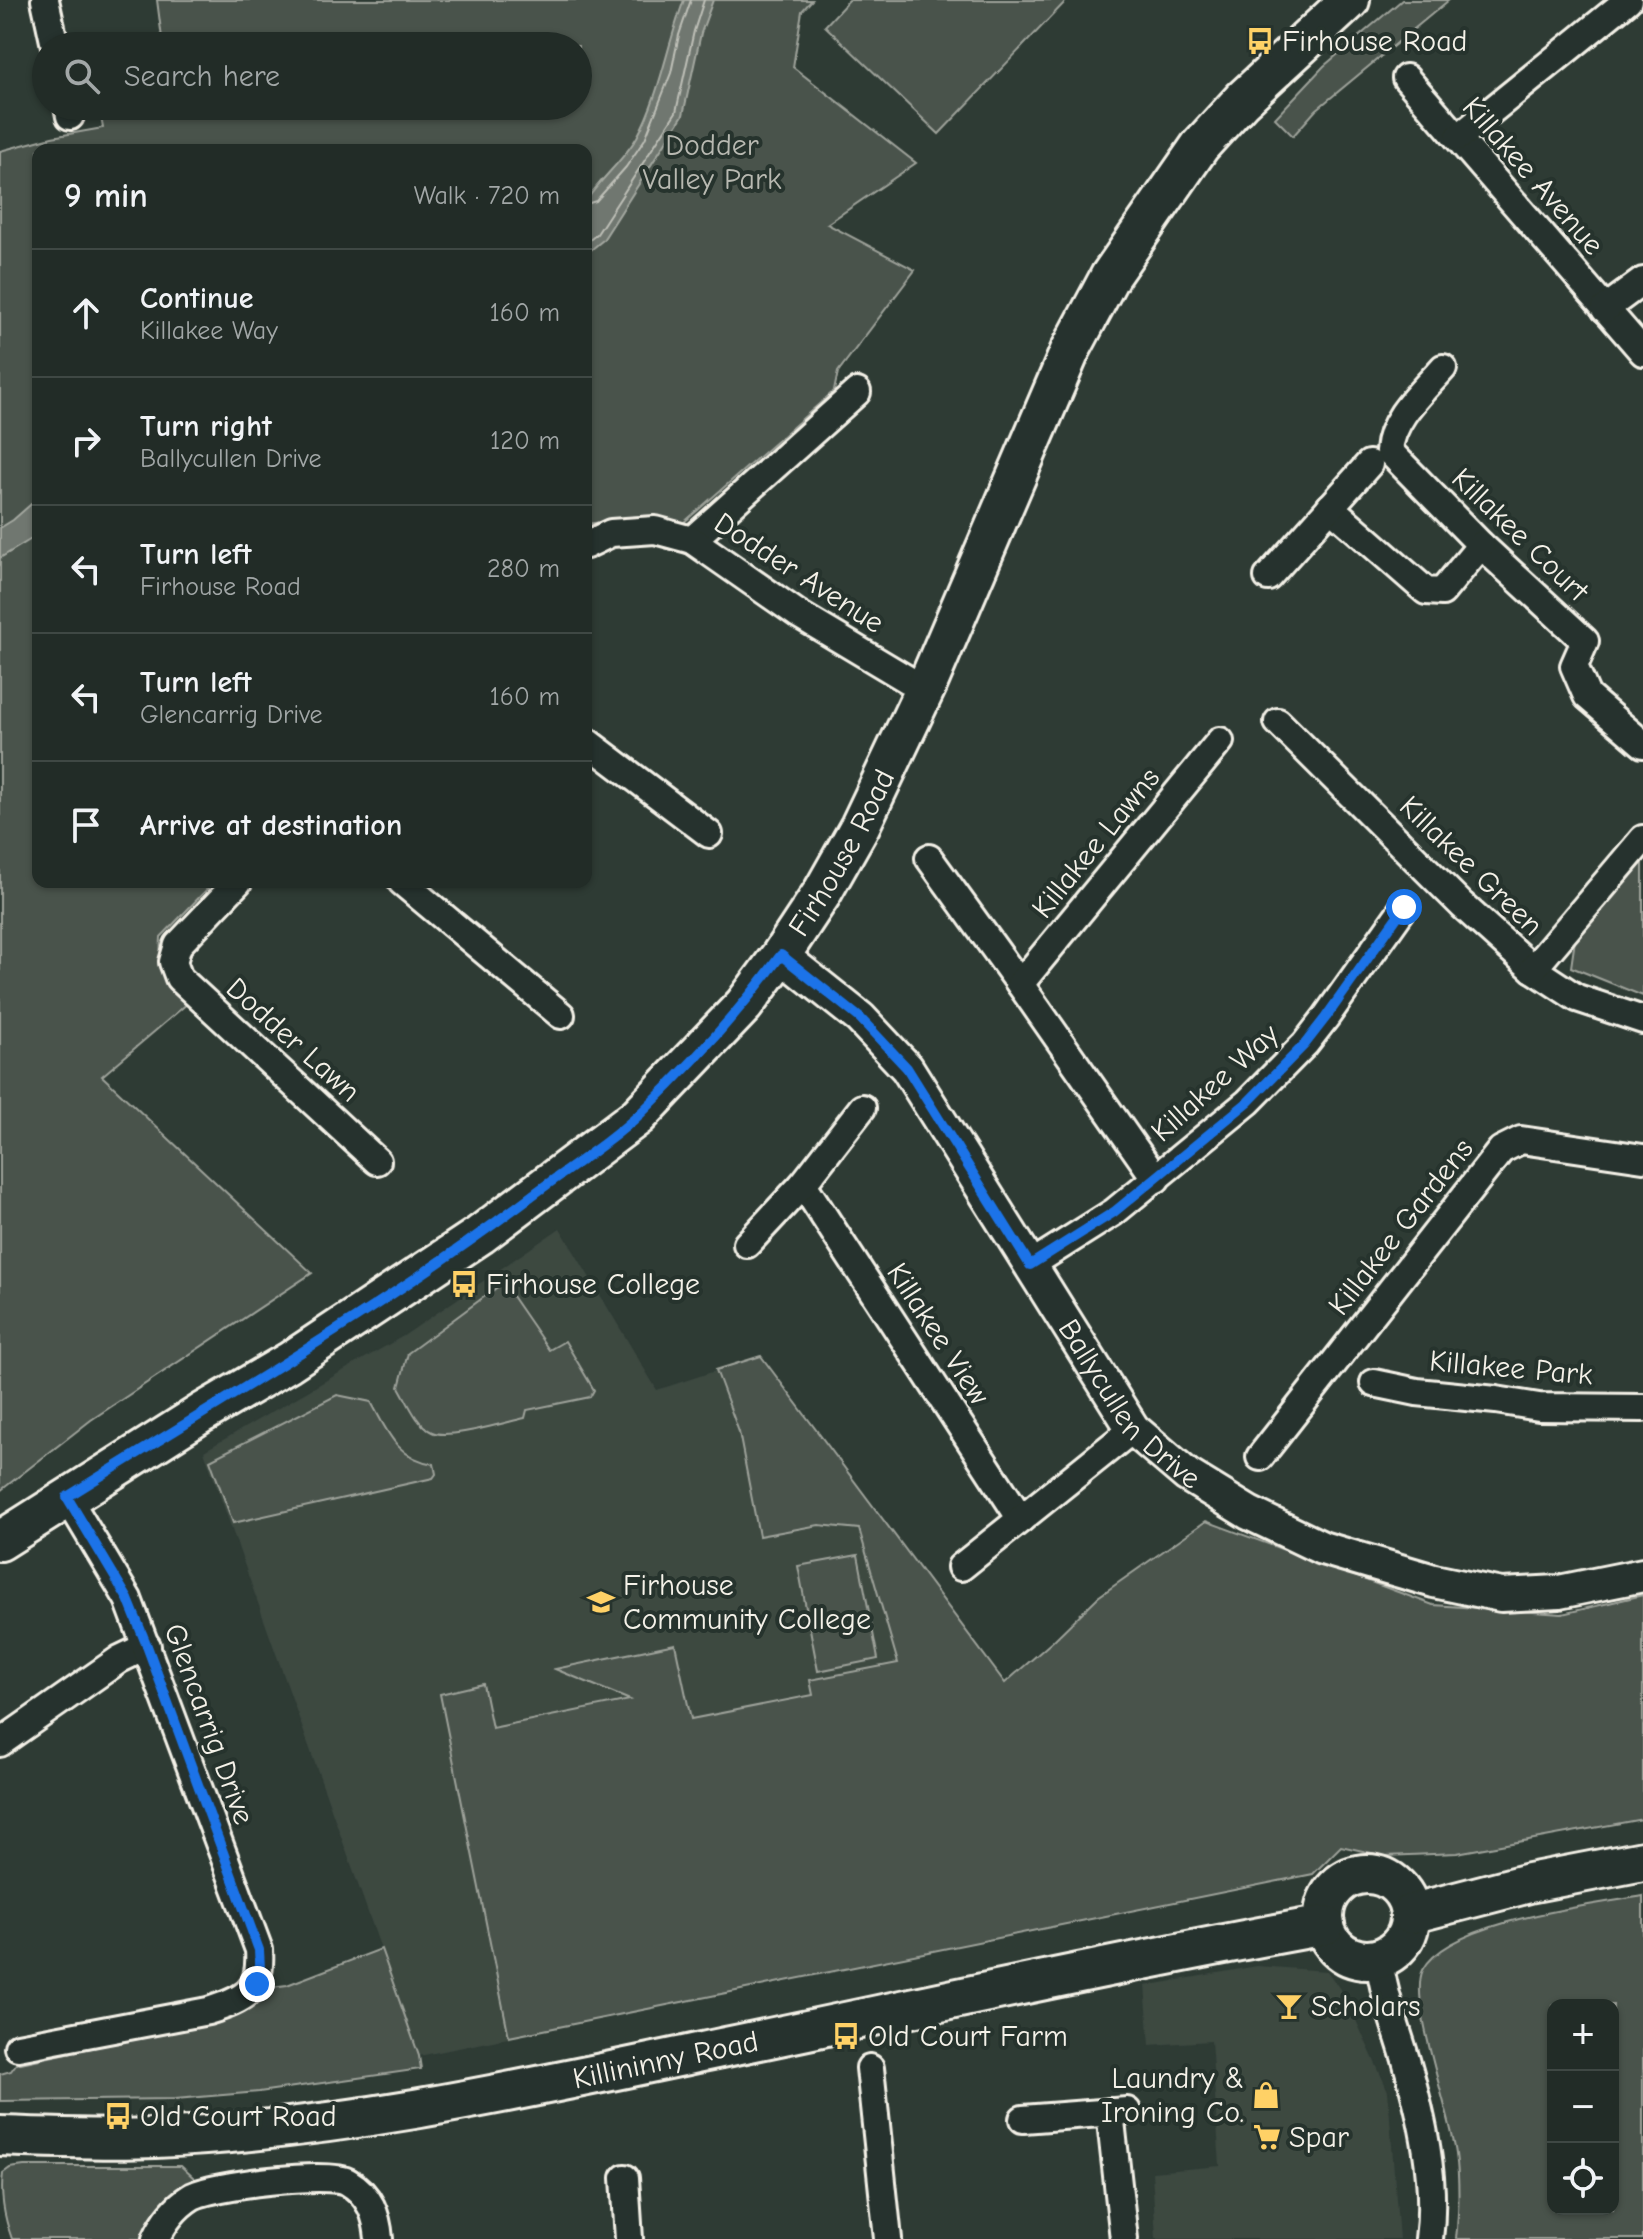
<!DOCTYPE html>
<html lang="en">
<head>
<meta charset="utf-8">
<style>
  :root { --surface:#222c27; --page:#2a342f; --text:#f1f3f6; --muted:#a2a7a7; --line:#3f4844 }
  body { margin:0; font-family:"Comic Neue",sans-serif; background:var(--page); color:var(--text) }
  .controls { position:absolute; right:24px; bottom:24px; display:grid; overflow:hidden; border-radius:16px; box-shadow:0 2px 6px #0004 }
  .controls button { width:72px; height:72px; display:grid; place-items:center; padding:0; border:0; border-bottom:2px solid var(--line); background:var(--surface); color:var(--text); font:40px sans-serif }
  .stop { position:absolute; width:24px; height:24px; margin:-18px; border:6px solid #1a73e8; border-radius:50%; background:#fff }
  .stop.end { background:#1a73e8; border-color:#fff; box-shadow:0 2px 8px #0008 }
  .list { margin:0; padding:0; list-style:none }
  h2 { display:flex; justify-content:space-between; align-items:center; height:104px; margin:0; padding:0 32px; font-size:34px }
  h2 small { font-size:26px; font-weight:400; color:var(--muted) }
  .list li { display:grid; grid-template-columns:52px 1fr auto; gap:24px; align-items:center; box-sizing:border-box; height:128px; padding:0 32px; border-top:2px solid var(--line) }
  .list b { display:block; font-size:30px; white-space:nowrap }
  .list p { margin:0; font-size:26px; white-space:nowrap; color:var(--muted) }
  .list em { font-size:26px; font-style:normal; color:var(--muted) }
  .icon { flex:none; width:44px; height:44px; fill:none; stroke:currentColor; stroke-width:2; stroke-linecap:round; stroke-linejoin:round }
  .map { position:relative; flex:none; width:1643px; height:2239px; overflow:hidden }
  .search { position:absolute; background:var(--surface); box-shadow:0 2px 6px #0004; left:32px; top:32px; width:560px; height:88px; display:flex; align-items:center; gap:20px; box-sizing:border-box; padding:0 28px; border-radius:44px; color:var(--muted); font-size:30px }
  .panel { position:absolute; background:var(--surface); box-shadow:0 2px 6px #0004; left:32px; top:144px; width:560px; height:744px; border-radius:16px }
  .map>svg:first-child { display:block }
  .built { fill:#3c4841 }
  .green { fill:#48524c; stroke:#9ea29a; stroke-width:2; fill-rule:evenodd }
  .water { fill:#6f7770; stroke:#a4a8a0; stroke-width:2 }
  .lines { fill:none; stroke-linecap:round; stroke-linejoin:round }
  .shore { stroke:#bfc0b8; stroke-width:2 }
  .minor-casing { stroke:#f4f1e8; stroke-width:32 }
  .tertiary-casing { stroke:#f4f1e8; stroke-width:38 }
  .secondary-casing { stroke:#f4f1e8; stroke-width:44 }
  .minor { stroke:#26332d; stroke-width:26 }
  .tertiary { stroke:#26332d; stroke-width:32 }
  .secondary { stroke:#26332d; stroke-width:38 }
  .route { stroke:#1a73e8; stroke-width:10 }
  .labels { text-anchor:middle; dominant-baseline:central; stroke-width:8; stroke-linejoin:round; paint-order:stroke }
  .poi-label { font-size:30px; fill:#f4f1e8; stroke:#26332d; text-anchor:start }
  .park-label { font-size:30px; fill:#b8b9b1; stroke:#26332d }
  .street-label { font-size:30px; fill:#f4f1e8; stroke:#26332d }
</style>
</head>
<body>
<div class="map">
<svg width="1643" height="2239" viewBox="0 0 1643 2239">
  <rect width="100%" height="100%" fill="#2e3b34"/>
  <filter id="ink" filterUnits="userSpaceOnUse"><feTurbulence type="fractalNoise" baseFrequency=".0125" numOctaves="2"/><feDisplacementMap in="SourceGraphic" scale="16" xChannelSelector="R" yChannelSelector="G"/><feConvolveMatrix kernelMatrix="1 2 1 2 8 2 1 2 1" color-interpolation-filters="sRGB"/></filter>
  <g filter="url(#ink)">
    <g class="built">
      <path d="M560 1228 657 1390 761 1356 1005 1683 1206 1521 1313 1874 419 2056 204 1451 405 1335Z"/>
      <path d="M1257 1966 1327 1971 1345 1996 1388 2091 1399 2239H1156L1152 2172 1220 2166 1211 2041 1150 2045 1145 1986Z"/>
    </g>
    <g class="green">
      <path d="M157 0H812L802 11 793 67 916 163 827 224 915 270 838 372 834 391 682 524 634 518 586 524V150H38V882H214L161 937C159 974 161 978 188 1003L102 1076 312 1273 91 1420 0 1491V151L52 137 103 128 99 106H578V46H163Z"/>
      <path d="M849 0H1067L939 134 825 26Z"/>
      <path d="M1402 0H1449L1316 110 1293 136 1275 118 1324 66Z"/>
      <path d="M1643 856V996L1571 967 1576 933Z"/>
      <path d="M503 1283 549 1350 565 1341 594 1390 590 1397 527 1410 525 1418C506 1422 448 1440 432 1432 416 1424 408 1402 399 1387L408 1353Z"/>
      <path d="M761 1356 1005 1683 1053 1641 1098 1597 1206 1521 1433 1605 1562 1614 1643 1595V1819L1457 1853 1385 1856 1341 1846 1313 1874 509 2037 440 1694 483 1684 492 1728 630 1700 555 1669 675 1644 691 1719 813 1695 810 1680 898 1663 859 1529 819 1525 759 1536 739 1432 716 1370Z"/>
      <path d="M337 1395 371 1402C388 1432 396 1458 434 1464L436 1474 433 1478 233 1523 210 1460Z"/>
      <path d="M858 1555 878 1659 818 1671 798 1566Z"/>
      <path d="M1643 1896V2239H1456C1459 2210 1460 2183 1456 2154 1451 2115 1408 1999 1423 1970 1449 1921 1591 1905 1643 1896ZM1553 2005H1613V2209H1553Z"/>
      <path d="M381 1949 419 2056 421 2069 259 2092 175 2099 0 2101V2074L11 2071 16 2064 233 2018 263 1995 264 1988 287 1985Z"/>
      <path d="M24 2166H181L195 2179 163 2204 145 2239H12C4 2217 0 2196 3 2173L10 2168Z"/>
    </g>
    <g class="water">
      <path d="M684 0H713L701 33 683 115 603 240 586 254V201C601 178 623 161 637 137 660 95 667 45 684 0Z"/>
      <path d="M38 498V535L0 558V528L13 520Z"/>
    </g>
    <g class="lines">
      <g class="shore">
        <path d="M586 204 596 201 626 167 645 139 671 73 679 35 691 0"/>
        <path d="M586 243 597 234 676 112 694 31 704 0"/>
      </g>
      <g class="minor-casing">
        <g id="minor">
          <path d="M45 0 55 46"/>
          <path d="M1406 78 1643 352"/>
          <path d="M68 106 70 116"/>
          <path d="M1459 137 1628 0"/>
          <path d="M1605 309 1643 281"/>
          <path d="M1443 368C1422 392 1391 418 1389 451L1481 545 1585 641 1574 666 1587 696 1643 744"/>
          <path d="M1330 507 1426 591 1442 592 1481 545"/>
          <path d="M692 540 857 392"/>
          <path d="M586 545 611 533 655 530 692 540 798 614 925 690"/>
          <path d="M1268 577 1369 464"/>
          <path d="M1278 722 1462 905 1533 969 1577 998 1643 1020"/>
          <path d="M586 741 709 834"/>
          <path d="M929 858 1020 984 1156 1179"/>
          <path d="M238 882 178 945 173 962 179 978 377 1161"/>
          <path d="M402 882 561 1015"/>
          <path d="M1533 969 1643 839"/>
          <path d="M1020 984 1220 741"/>
          <path d="M803 1184 1021 1519"/>
          <path d="M747 1244 803 1184 862 1108"/>
          <path d="M1030 1265 1114 1212 1248 1102 1305 1044 1326 1017 1404 907"/>
          <path d="M1374 1383 1417 1392 1496 1400 1539 1407 1643 1408"/>
          <path d="M1260 1457 1501 1150 1521 1140 1643 1158"/>
          <path d="M961 1567 1133 1429"/>
          <path d="M0 1743 120 1659 147 1646"/>
          <path d="M1379 1958C1383 1994 1396 2026 1406 2060 1422 2116 1437 2181 1429 2239"/>
          <path d="M18 2047 208 2011C245 1999 262 1992 259 1950L128 1599 67 1497"/>
          <path d="M870 2068 888 2239"/>
          <path d="M1110 2112 1124 2239"/>
          <path d="M1023 2119 1127 2111"/>
          <path d="M625 2178 629 2239"/>
          <path d="M156 2239C164 2222 175 2207 191 2197 211 2185 330 2171 348 2182 370 2195 377 2215 379 2239"/>
        </g>
      </g>
      <g class="tertiary-casing">
        <g id="tertiary">
          <path id="s1" d="M781 955 860 1018 907 1068 1133 1429 1187 1475 1249 1513 1322 1548 1434 1581 1501 1595 1559 1592 1643 1575"/>
        </g>
      </g>
      <g class="secondary-casing">
        <g id="secondary">
          <path id="s2" d="M0 1541 202 1413 289 1362 480 1235 638 1116 744 1005 781 955 822 893 860 826 928 683 1070 351 1110 276 1200 146 1242 100 1350 0"/>
          <circle cx="1367" cy="1917" r="43"/>
          <path d="M1410 1914 1529 1883 1643 1861"/>
          <path id="s3" d="M0 2136C52 2138 104 2140 155 2138 340 2130 522 2090 702 2052 910 2009 1116 1963 1325 1925"/>
        </g>
      </g>
      <use href="#minor" class="minor"/>
      <use href="#tertiary" class="tertiary"/>
      <use href="#secondary" class="secondary"/>
    </g>
  </g>
  <g class="lines" filter="url(#ink)">
    <path class="route" d="M257 1984 260 1968 259 1950 147 1646 128 1599 67 1497C224 1399 386 1306 534 1194 569 1168 609 1143 641 1113 692 1064 739 1012 781 955L860 1018 907 1068 1030 1265 1114 1212 1248 1102 1305 1044 1326 1017 1404 907"/>
  </g>
  <defs>
    <g id="bus-bare" transform="scale(2.16)"><path d="M-5-6H5V4H4V6H2V4H-2V6H-4V4H-5ZM-3.5-4V0h7V-4ZM-3.5 1.2v1.5H-2V1.2ZM2 1.2v1.5H3.5V1.2Z" fill="#ffd166" stroke="#26332d" stroke-width="2.5" paint-order="stroke"/></g>
    <g id="school-bare" transform="scale(2.16)"><path d="M0-5L7-2L0 1L-7-2ZM-4 1L0 2.5L4 1V4Q0 6-4 4Z" fill="#ffd166" stroke="#26332d" stroke-width="2.5" paint-order="stroke"/></g>
    <g id="bar-bare" transform="scale(2.16)"><path d="M-6-5H6L.8 .8V4.5H3.5V6h-7V4.5H-.8V.8Z" fill="#ffd166" stroke="#26332d" stroke-width="2.5" paint-order="stroke"/></g>
    <g id="shop-bare" transform="scale(2.16)"><path d="M-5-2.5h2.3a2.7 3.5 0 0 1 5.4 0H5L5.5 6h-11ZM-1.5-2.5h3a1.5 2.3 0 0 0-3 0Z" fill="#ffd166" stroke="#26332d" stroke-width="2.5" paint-order="stroke"/></g>
    <g id="supermarket-bare" transform="scale(2.16)"><path d="M-6-5.5h2.5l.6 2H6L4.5 2H-2.5L-4.4-4H-6ZM-1.5 3.2a1.3 1.3 0 1 0 .1 0ZM3 3.2a1.3 1.3 0 1 0 .1 0Z" fill="#ffd166" stroke="#26332d" stroke-width="2.5" paint-order="stroke"/></g>
  </defs>
  <g fill-rule="evenodd">
    <use href="#bus-bare" x="1260" y="41"/>
    <use href="#bus-bare" x="464" y="1284"/>
    <use href="#school-bare" x="601" y="1602"/>
    <use href="#bar-bare" x="1289" y="2006"/>
    <use href="#bus-bare" x="846" y="2036"/>
    <use href="#shop-bare" x="1266" y="2095"/>
    <use href="#bus-bare" x="118" y="2116"/>
    <use href="#supermarket-bare" x="1267" y="2137"/>
  </g>
  <g class="labels">
    <g class="poi-label">
      <text x="1282" y="41">Firhouse Road</text>
      <text x="486" y="1284">Firhouse College</text>
      <text x="623" y="1585">Firhouse<tspan x="623" dy="34">Community College</tspan></text>
      <text x="1311" y="2006">Scholars</text>
      <text x="868" y="2036">Old Court Farm</text>
      <text x="1244" y="2078" text-anchor="end">Laundry &amp;<tspan x="1244" dy="34">Ironing Co.</tspan></text>
      <text x="140" y="2116">Old Court Road</text>
      <text x="1289" y="2137">Spar</text>
    </g>
    <g class="park-label">
      <text x="712" y="145">Dodder<tspan x="712" dy="34">Valley Park</tspan></text>
    </g>
    <g class="street-label">
      <text transform="translate(1533 176) rotate(49)">Killakee Avenue</text>
      <text transform="translate(1520 535) rotate(44)">Killakee Court</text>
      <text transform="translate(799 573) rotate(33)">Dodder Avenue</text>
      <text transform="translate(1096 843) rotate(-51)">Killakee Lawns</text>
      <text stroke="none"><textPath href="#s2" startOffset="1102">Firhouse Road</textPath></text>
      <text transform="translate(1471 866) rotate(44)">Killakee Green</text>
      <text transform="translate(293 1040) rotate(42)">Dodder Lawn</text>
      <text transform="translate(1215 1083) rotate(-42)">Killakee Way</text>
      <text transform="translate(1401 1227) rotate(-52)">Killakee Gardens</text>
      <text transform="translate(938 1334) rotate(57)">Killakee View</text>
      <text transform="translate(1511 1368) rotate(5)">Killakee Park</text>
      <text stroke="none"><textPath href="#s1" startOffset="574">Ballycullen Drive</textPath></text>
      <text transform="translate(209 1724) rotate(70)">Glencarrig Drive</text>
      <text stroke="none"><textPath href="#s3" startOffset="672">Killininny Road</textPath></text>
    </g>
  </g>
</svg>
<div class="controls">
<button>+</button>
<button>−</button>
<button><svg class="icon" aria-label="locate" viewBox="0 0 24 24"><circle cx="12" cy="12" r="6"/><path d="M12 2v4M12 18v4M2 12h4M18 12h4"/></svg></button>
</div>
<div class="stop" style="left:1404px;top:907px"></div>
<div class="stop end" style="left:257px;top:1984px"></div>
<div class="search"><svg class="icon" aria-label="search" viewBox="0 0 24 24"><circle cx="10" cy="10" r="6"/><path d="M15 15l6 6"/></svg>Search here</div>
<section class="panel">
<h2>9 min<small>Walk · 720 m</small></h2>
<ul class="list">
<li><svg class="icon" aria-label="ahead" viewBox="0 0 24 24"><path d="M12 20V5M6 11l6-6 6 6"/></svg><div><b>Continue</b><p>Killakee Way</p></div><em>160 m</em></li>
<li><svg class="icon" aria-label="right" viewBox="0 0 24 24"><path d="M7 20v-9h11M14 6l5 5-5 5"/></svg><div><b>Turn right</b><p>Ballycullen Drive</p></div><em>120 m</em></li>
<li><svg class="icon" aria-label="left" viewBox="0 0 24 24"><path d="M17 20v-9H6M10 6l-5 5 5 5"/></svg><div><b>Turn left</b><p>Firhouse Road</p></div><em>280 m</em></li>
<li><svg class="icon" aria-label="left" viewBox="0 0 24 24"><path d="M17 20v-9H6M10 6l-5 5 5 5"/></svg><div><b>Turn left</b><p>Glencarrig Drive</p></div><em>160 m</em></li>
<li><svg class="icon" aria-label="arrive" viewBox="0 0 24 24"><path d="M6 21V4h12l-3 4 3 4H6"/></svg><div><b>Arrive at destination</b></div></li>
</ul>
</section>
</div>
</body>
</html>
